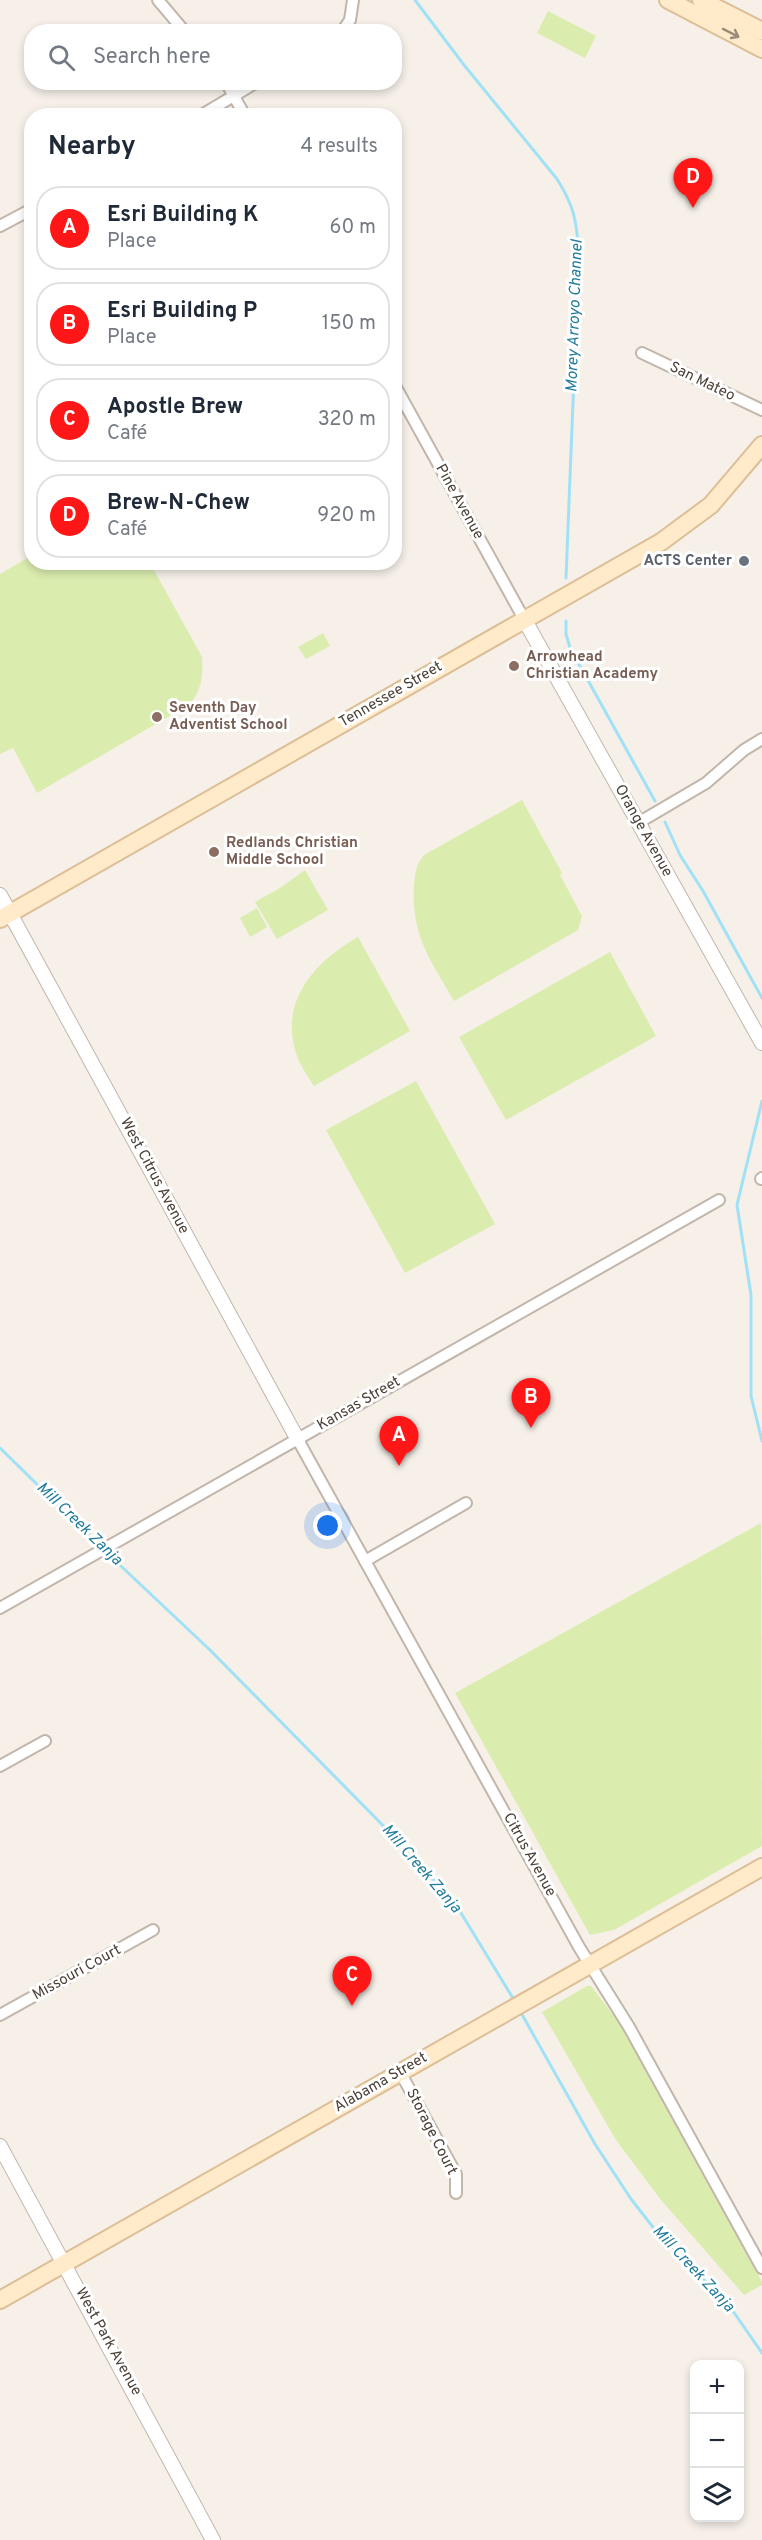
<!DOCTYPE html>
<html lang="en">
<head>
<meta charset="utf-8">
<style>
  :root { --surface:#fff; --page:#f2f2f3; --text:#1f2937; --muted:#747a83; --line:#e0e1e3; --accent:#ff1718 }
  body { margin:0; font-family:Overpass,sans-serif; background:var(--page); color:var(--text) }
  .controls { position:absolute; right:18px; bottom:18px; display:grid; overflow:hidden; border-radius:12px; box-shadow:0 3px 9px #0003 }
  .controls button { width:54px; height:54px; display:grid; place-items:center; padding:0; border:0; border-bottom:2px solid var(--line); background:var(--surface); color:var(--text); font:30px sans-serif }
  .you { position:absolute; left:328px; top:1526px; width:21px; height:21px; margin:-15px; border:4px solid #fff; border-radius:50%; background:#1a73e8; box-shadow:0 0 0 9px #1a73e833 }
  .badge { display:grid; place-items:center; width:39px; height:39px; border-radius:50%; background:var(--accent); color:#fff; font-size:20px; font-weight:700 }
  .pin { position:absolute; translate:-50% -50px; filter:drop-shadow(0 2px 3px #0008) }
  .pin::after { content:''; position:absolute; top:32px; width:21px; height:18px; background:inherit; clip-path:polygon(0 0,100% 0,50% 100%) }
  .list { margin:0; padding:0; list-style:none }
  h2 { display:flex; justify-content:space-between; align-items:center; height:78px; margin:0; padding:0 24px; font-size:26px }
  h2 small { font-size:20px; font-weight:400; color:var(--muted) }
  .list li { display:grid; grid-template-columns:39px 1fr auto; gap:18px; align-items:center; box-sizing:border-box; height:84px; margin:0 12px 12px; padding:0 12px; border:2px solid var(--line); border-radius:24px }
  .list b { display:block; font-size:22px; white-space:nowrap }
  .list p { margin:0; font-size:20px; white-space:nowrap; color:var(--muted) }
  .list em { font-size:20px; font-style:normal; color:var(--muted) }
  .icon { flex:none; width:33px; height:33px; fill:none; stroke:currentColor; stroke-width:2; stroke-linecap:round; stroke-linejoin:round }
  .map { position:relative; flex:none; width:762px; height:2540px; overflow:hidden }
  .search { position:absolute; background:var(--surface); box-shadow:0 3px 9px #0003; left:24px; top:24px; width:378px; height:66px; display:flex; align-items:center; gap:15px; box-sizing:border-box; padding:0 21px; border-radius:24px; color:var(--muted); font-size:22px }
  .panel { position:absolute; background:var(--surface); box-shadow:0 3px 9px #0003; left:24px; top:108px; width:378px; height:462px; border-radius:24px }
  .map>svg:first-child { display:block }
  .green { fill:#daedaf }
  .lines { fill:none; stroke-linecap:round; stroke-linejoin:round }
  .stream { stroke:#a1e1f6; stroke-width:3 }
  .minor-casing { stroke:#c2b6ab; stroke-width:14 }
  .tertiary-casing { stroke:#c2b6ab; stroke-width:16 }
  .secondary-casing { stroke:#dcbf97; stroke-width:20 }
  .minor { stroke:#fff; stroke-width:10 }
  .tertiary { stroke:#fff; stroke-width:14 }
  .secondary { stroke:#ffeaca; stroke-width:16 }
  .oneway { stroke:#9b8c79 }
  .worship-dot { fill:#6b7280; stroke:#fff; stroke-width:2 }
  .education-dot { fill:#8d6e63; stroke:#fff; stroke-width:2 }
  .labels { text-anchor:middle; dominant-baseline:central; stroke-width:6; stroke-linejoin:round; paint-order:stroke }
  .street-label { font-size:15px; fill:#4a3f36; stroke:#fff }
  .worship-label { font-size:15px; font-weight:bold; fill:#5b616d; stroke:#fff; text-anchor:end }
  .education-label { font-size:15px; font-weight:bold; fill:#785e54; stroke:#fff; text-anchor:start }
  .water-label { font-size:16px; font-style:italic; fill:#227c9d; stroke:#fff }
</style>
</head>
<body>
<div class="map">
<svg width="762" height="2540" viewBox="0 0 762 2540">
  <rect width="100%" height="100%" fill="#f6f0e9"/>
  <g class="green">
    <path d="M548 11 596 36 585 58 537 33Z"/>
    <path d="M31 556 32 562 150 563 202 657C203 676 202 689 190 704L37 793 13 748 0 754V574Z"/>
    <path d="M323 633 330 646 306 659 298 647Z"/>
    <path d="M522 800 562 873 560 875 582 916 578 930 454 1001C430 959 411 936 414 885 415 874 416 864 424 855Z"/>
    <path d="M305 870 328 910 277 939 255 902 280 888Z"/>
    <path d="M257 908 267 927 250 937 240 918Z"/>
    <path d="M358 937 410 1031 314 1086C307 1075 300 1065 296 1053 279 1000 316 961 358 937Z"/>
    <path d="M610 952 656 1036 506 1120 459 1037Z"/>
    <path d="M416 1081 495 1224 405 1273 326 1130Z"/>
    <path d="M761 1523 762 1846 614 1930 590 1935 455 1693Z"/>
    <path d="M587 1986H591L624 2029 762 2282V2285L744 2295 661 2200 616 2140 542 2012Z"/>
  </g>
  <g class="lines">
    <g class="stream">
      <path d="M415 0 464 65 557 179C574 206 576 219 579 251L566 578"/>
      <path d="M566 621V634L570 648 655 801"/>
      <path d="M665 822 680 855 703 891 762 998"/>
      <path d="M762 1101 737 1205 751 1295V1396L762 1441"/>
      <path d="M0 1448 101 1547"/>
      <path d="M106 1552 210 1650 420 1863 461 1913 514 2000"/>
      <path d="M520 2011 595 2144 631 2199 656 2231 728 2304 762 2353"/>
    </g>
    <g class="minor-casing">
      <g id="minor">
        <path d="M158 0 185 32"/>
        <path d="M342 32 350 20 353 0"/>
        <path d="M226 82 245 116"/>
        <path d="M200 116 257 82"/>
        <path d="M0 226 32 209"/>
        <path d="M642 353 762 410"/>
        <path d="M394 384 524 619"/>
        <path d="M638 823 706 783 744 750 762 739"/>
        <path d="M761 1179 762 1178"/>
        <path d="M298 1440 579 1947 629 2027 762 2268"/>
        <path d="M365 1561 466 1503"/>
        <path d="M0 1608 719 1200"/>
        <path d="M0 1766 45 1741"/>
        <path d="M0 2015 153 1930"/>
        <path d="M400 2072 456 2174V2193"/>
      </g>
    </g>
    <g class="tertiary-casing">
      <g id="tertiary">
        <path d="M524 619 762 1043"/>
        <path d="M0 895 298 1440"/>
        <path d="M0 2146 213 2540"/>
      </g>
    </g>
    <g class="secondary-casing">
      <g id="secondary">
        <path d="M668 0 762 49"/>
        <path d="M701 0 762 31"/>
        <path d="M0 919 661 542 711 505 762 445"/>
        <path d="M0 2300 762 1867"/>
      </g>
    </g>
    <use href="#minor" class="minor"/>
    <use href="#tertiary" class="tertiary"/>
    <use href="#secondary" class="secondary"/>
  </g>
  <defs><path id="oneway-shaft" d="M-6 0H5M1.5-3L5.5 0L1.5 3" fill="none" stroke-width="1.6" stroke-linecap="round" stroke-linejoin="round" transform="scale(1.5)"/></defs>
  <use class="oneway" href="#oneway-shaft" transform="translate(731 33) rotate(27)"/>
  <circle class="worship-dot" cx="744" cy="561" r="6"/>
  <g class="education-dot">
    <circle cx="514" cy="666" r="6"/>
    <circle cx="157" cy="717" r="6"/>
    <circle cx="214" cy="852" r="6"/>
  </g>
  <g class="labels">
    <g class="street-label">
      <text transform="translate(702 382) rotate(26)">San Mateo</text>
      <text transform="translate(459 502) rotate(61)">Pine Avenue</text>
      <text transform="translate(391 695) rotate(-30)">Tennessee Street</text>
      <text transform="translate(643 831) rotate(61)">Orange Avenue</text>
      <text transform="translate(154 1176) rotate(62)">West Citrus Avenue</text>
      <text transform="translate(359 1404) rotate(-30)">Kansas Street</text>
      <text transform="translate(529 1855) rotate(61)">Citrus Avenue</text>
      <text transform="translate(77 1973) rotate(-29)">Missouri Court</text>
      <text transform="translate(381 2083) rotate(-30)">Alabama Street</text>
      <text transform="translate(431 2132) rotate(63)">Storage Court</text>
      <text transform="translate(108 2342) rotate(61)">West Park Avenue</text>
    </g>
    <g class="worship-label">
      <text x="732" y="561">ACTS Center</text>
    </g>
    <g class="education-label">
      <text x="526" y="657">Arrowhead<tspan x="526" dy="17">Christian Academy</tspan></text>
      <text x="169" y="708">Seventh Day<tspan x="169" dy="17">Adventist School</tspan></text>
      <text x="226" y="843">Redlands Christian<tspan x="226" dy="17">Middle School</tspan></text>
    </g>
    <g class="water-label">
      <text transform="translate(575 316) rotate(-88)">Morey Arroyo Channel</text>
      <text transform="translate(79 1524) rotate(44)">Mill Creek Zanja</text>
      <text transform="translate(421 1869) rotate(49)">Mill Creek Zanja</text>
      <text transform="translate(693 2269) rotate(47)">Mill Creek Zanja</text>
    </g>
  </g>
</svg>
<div class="controls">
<button>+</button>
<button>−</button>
<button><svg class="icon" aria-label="layers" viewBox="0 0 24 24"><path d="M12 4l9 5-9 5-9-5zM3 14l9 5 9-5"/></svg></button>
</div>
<div class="you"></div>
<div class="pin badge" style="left:399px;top:1466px">A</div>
<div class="pin badge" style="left:531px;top:1428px">B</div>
<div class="pin badge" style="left:352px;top:2006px">C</div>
<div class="pin badge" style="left:693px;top:208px">D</div>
<div class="search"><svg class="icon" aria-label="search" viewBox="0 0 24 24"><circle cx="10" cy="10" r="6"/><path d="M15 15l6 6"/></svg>Search here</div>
<section class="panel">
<h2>Nearby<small>4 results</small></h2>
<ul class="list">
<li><span class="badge">A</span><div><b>Esri Building K</b><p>Place</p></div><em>60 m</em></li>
<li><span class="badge">B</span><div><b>Esri Building P</b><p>Place</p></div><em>150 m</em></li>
<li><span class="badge">C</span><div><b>Apostle Brew</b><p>Café</p></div><em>320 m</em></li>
<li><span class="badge">D</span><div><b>Brew-N-Chew</b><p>Café</p></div><em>920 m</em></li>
</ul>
</section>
</div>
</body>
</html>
